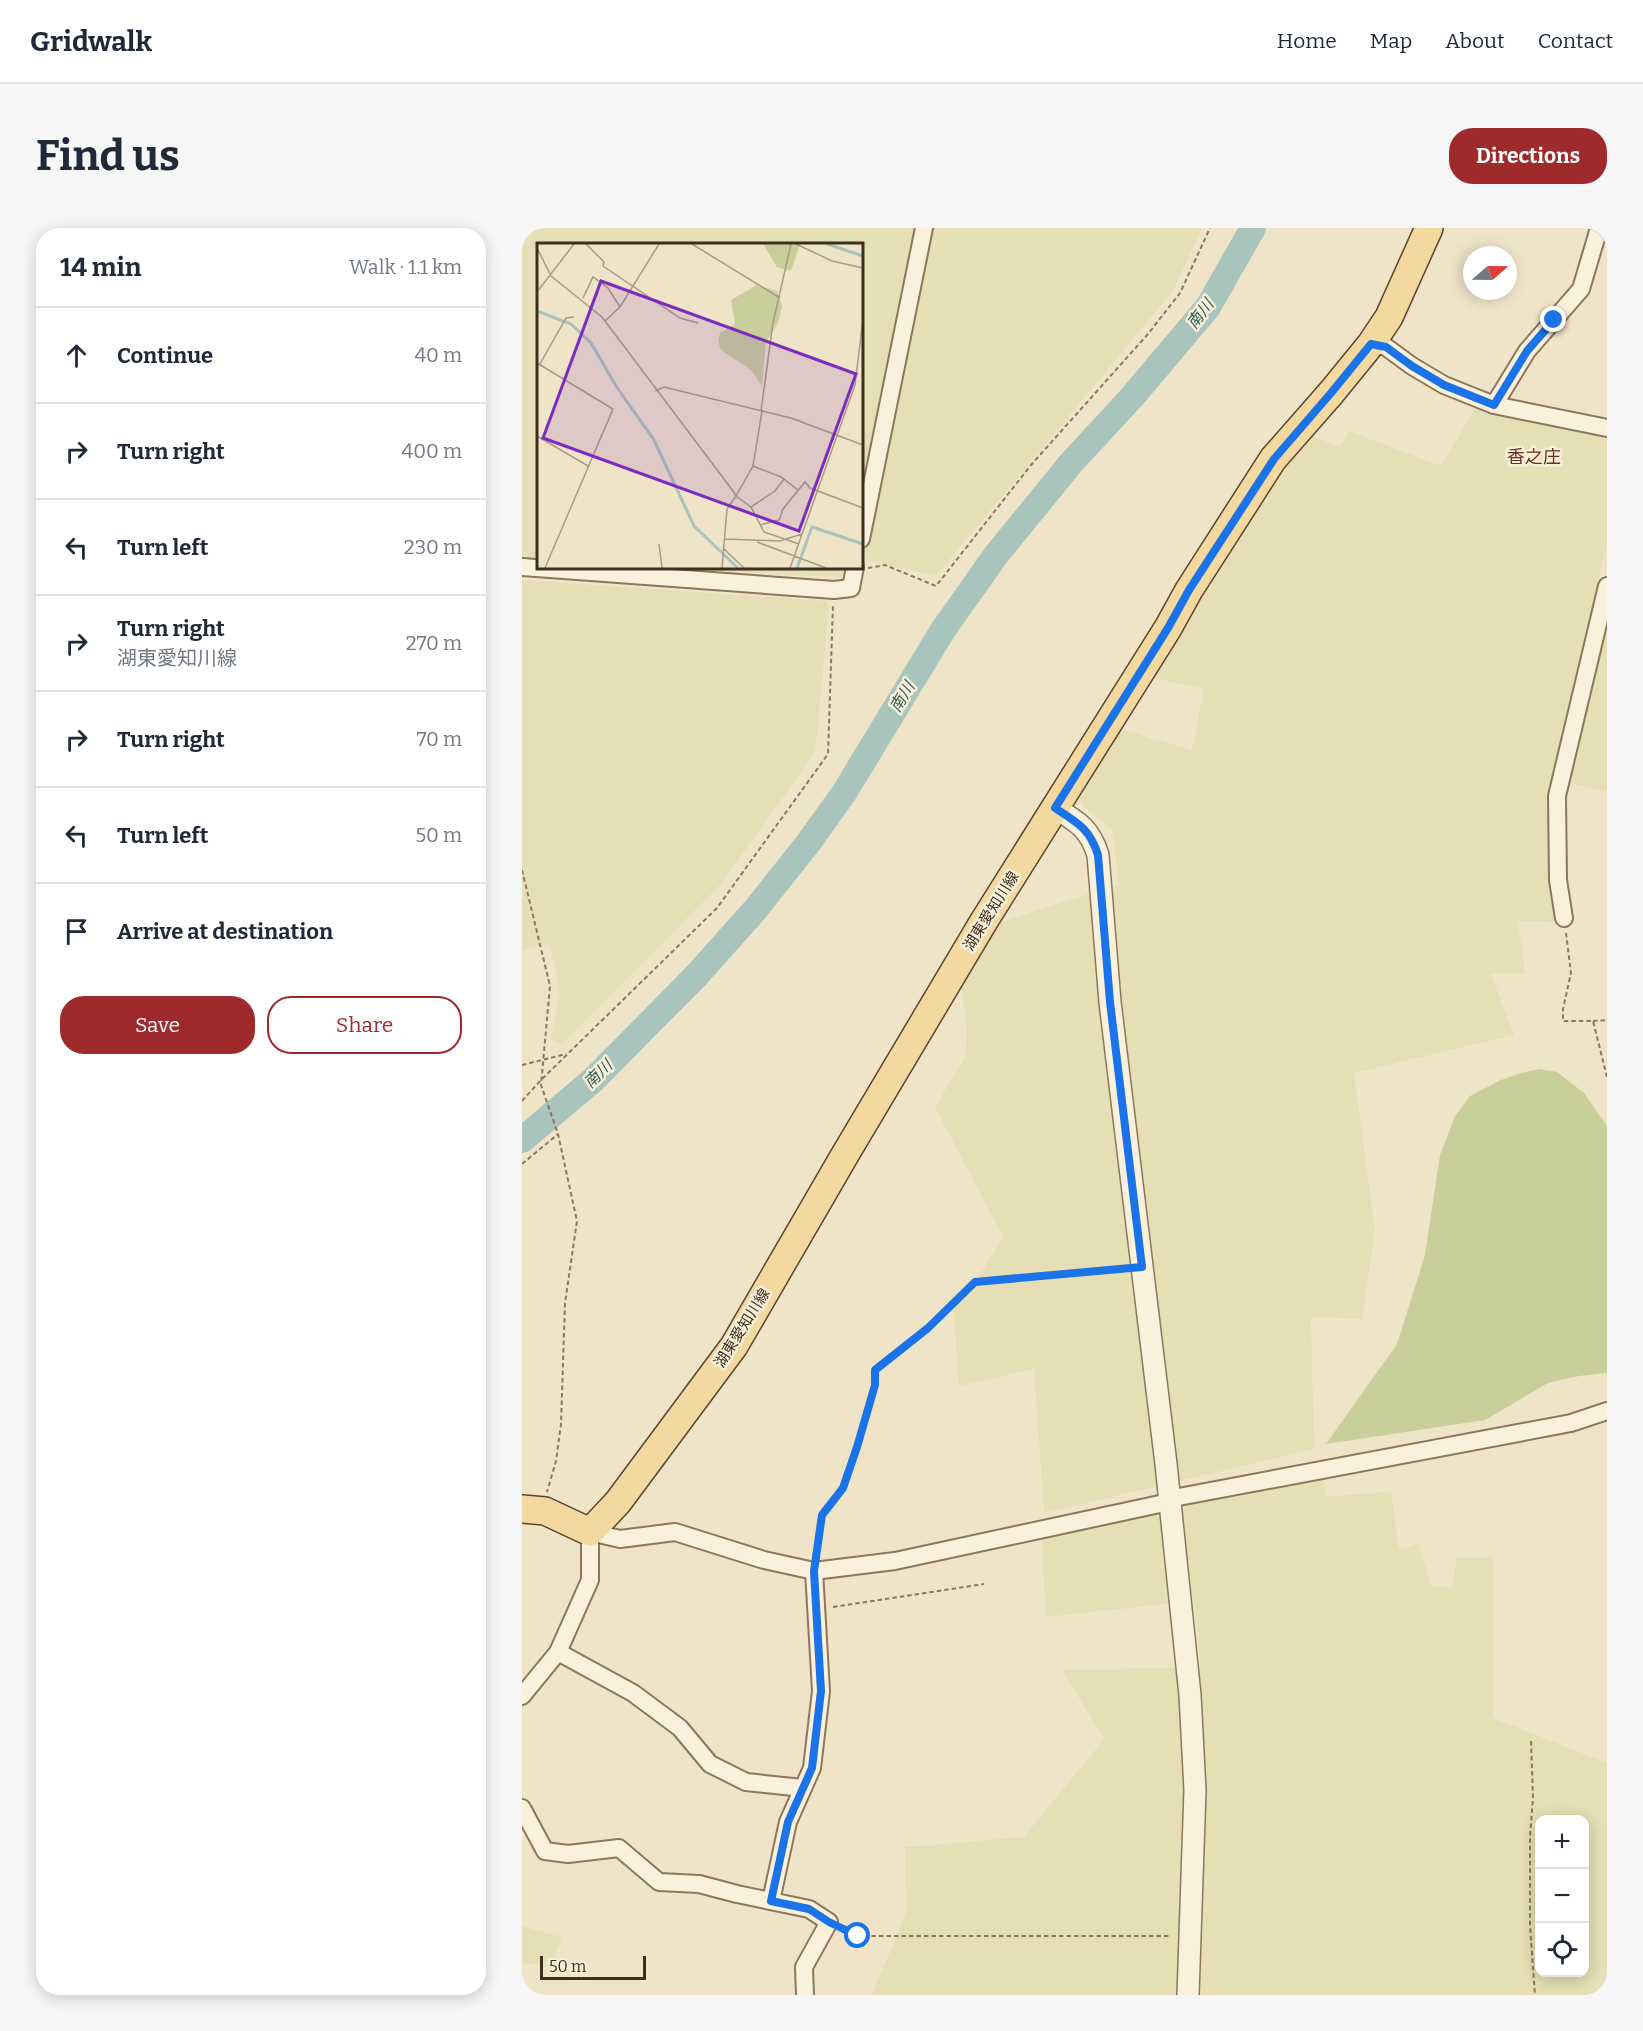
<!DOCTYPE html>
<html lang="en">
<head>
<meta charset="utf-8">
<style>
  :root { --surface:#fff; --page:#f6f6f7; --text:#1f2937; --muted:#747a83; --line:#e0e1e3; --accent:#9e2a2b }
  body { margin:0; font-family:Bitter,"Noto Sans JP",serif; background:var(--page); color:var(--text) }
  .controls { position:absolute; right:18px; bottom:18px; display:grid; overflow:hidden; border-radius:12px; box-shadow:0 3px 15px #0003 }
  .controls button { width:54px; height:54px; display:grid; place-items:center; padding:0; border:0; border-bottom:2px solid var(--line); background:var(--surface); color:var(--text); font:30px sans-serif }
  .compass { position:absolute; left:941px; top:18px; width:54px; height:54px; border-radius:50%; background:var(--surface); box-shadow:0 3px 15px #0003; rotate:70deg }
  .scale { position:absolute; left:18px; bottom:15px; width:106px; box-sizing:border-box; padding-left:6px; border:3px solid #3d2e20; border-top:0; font-size:16px; line-height:21px; white-space:nowrap; color:#3d2e20; -webkit-text-stroke:4px #f7eed8; paint-order:stroke }
  .stop { position:absolute; width:18px; height:18px; margin:-14px; border:4px solid #1a73e8; border-radius:50%; background:#fff }
  .stop.end { background:#1a73e8; border-color:#fff; box-shadow:0 2px 6px #0008 }
  .list { margin:0; padding:0; list-style:none }
  h2 { display:flex; justify-content:space-between; align-items:center; height:78px; margin:0; padding:0 24px; font-size:26px }
  h2 small { font-size:20px; font-weight:400; color:var(--muted) }
  .list li { display:grid; grid-template-columns:39px 1fr auto; gap:18px; align-items:center; box-sizing:border-box; height:96px; padding:0 24px; border-top:2px solid var(--line) }
  .list b { display:block; font-size:22px; white-space:nowrap }
  .list p { margin:0; font-size:20px; white-space:nowrap; color:var(--muted) }
  .list em { font-size:20px; font-style:normal; color:var(--muted) }
  .actions { display:flex; gap:12px; padding:18px 24px }
  .actions a { flex:1; padding:14px 0; border:2px solid var(--accent); border-radius:24px; text-align:center; font-size:21px; color:var(--accent) }
  .actions .main { background:var(--accent); color:#fff }
  .icon { flex:none; width:33px; height:33px; fill:none; stroke:currentColor; stroke-width:2; stroke-linecap:round; stroke-linejoin:round }
  .map { position:relative; flex:none; width:1085px; height:1767px; overflow:hidden; border-radius:24px }
  header { display:flex; align-items:center; gap:36px; box-sizing:border-box; height:84px; padding:0 30px; background:var(--surface); border-bottom:2px solid var(--line) }
  header strong { font-size:28px }
  nav { display:flex; gap:33px; margin-inline-start:auto; font-size:21px }
  .intro { display:flex; align-items:center; justify-content:space-between; box-sizing:border-box; height:144px; padding:0 36px }
  h1 { margin:0; font-size:42px }
  .button { padding:15px 27px; border-radius:24px; background:var(--accent); color:#fff; font-size:21px; font-weight:700 }
  main { display:flex; gap:36px; padding:0 36px }
  aside { flex:1; background:var(--surface); border-radius:24px; box-shadow:0 3px 15px #0003 }
  .map>svg:first-child { display:block }
  .farmland { fill:#e6deb5; fill-rule:evenodd }
  .green { fill:#c9cf9b }
  .lines { fill:none; stroke-linecap:round; stroke-linejoin:round }
  .river { stroke:#a9c4bc; stroke-width:26 }
  .minor-casing { stroke:#8d765c; stroke-width:20 }
  .tertiary-casing { stroke:#8d765c; stroke-width:24 }
  .primary-casing { stroke:#5b4430; stroke-width:30 }
  .path { stroke:#8d765c; stroke-width:2; stroke-dasharray:4.5 3; stroke-linecap:butt }
  .minor { stroke:#faf1dc; stroke-width:16 }
  .tertiary { stroke:#faf1dc; stroke-width:21 }
  .primary { stroke:#f3d9a0; stroke-width:27 }
  .route { stroke:#1a73e8; stroke-width:8 }
  .labels { text-anchor:middle; dominant-baseline:central; stroke-width:5; stroke-linejoin:round; paint-order:stroke }
  .street-label { font-size:15px; fill:#3d2e20; stroke:#f7eed8 }
  .water-label { font-size:16px; font-style:italic; fill:#2f5d5a; stroke:#f7eed8 }
  .quarter-label { font-size:18px; fill:#6b2e1e; stroke:#f7eed8 }
  .inset-river { fill:none; stroke:#a9c4bc; stroke-width:3 }
  .inset-road { fill:none; stroke:#a89b85; stroke-width:1.5 }
  .view { fill:#7b2cbf; fill-opacity:0.15; stroke:#7b2cbf; stroke-width:3 }
  .inset-edge { fill:none; stroke:#3d2e20; stroke-width:3 }
</style>
</head>
<body>
<header>
<strong>Gridwalk</strong>
<nav><a>Home</a><a>Map</a><a>About</a><a>Contact</a></nav>
</header>
<div class="intro"><h1>Find us</h1><a class="button">Directions</a></div>
<main>
<aside>
<h2>14 min<small>Walk · 1.1 km</small></h2>
<ul class="list">
<li><svg class="icon" aria-label="ahead" viewBox="0 0 24 24"><path d="M12 20V5M6 11l6-6 6 6"/></svg><div><b>Continue</b></div><em>40 m</em></li>
<li><svg class="icon" aria-label="right" viewBox="0 0 24 24"><path d="M7 20v-9h11M14 6l5 5-5 5"/></svg><div><b>Turn right</b></div><em>400 m</em></li>
<li><svg class="icon" aria-label="left" viewBox="0 0 24 24"><path d="M17 20v-9H6M10 6l-5 5 5 5"/></svg><div><b>Turn left</b></div><em>230 m</em></li>
<li><svg class="icon" aria-label="right" viewBox="0 0 24 24"><path d="M7 20v-9h11M14 6l5 5-5 5"/></svg><div><b>Turn right</b><p>湖東愛知川線</p></div><em>270 m</em></li>
<li><svg class="icon" aria-label="right" viewBox="0 0 24 24"><path d="M7 20v-9h11M14 6l5 5-5 5"/></svg><div><b>Turn right</b></div><em>70 m</em></li>
<li><svg class="icon" aria-label="left" viewBox="0 0 24 24"><path d="M17 20v-9H6M10 6l-5 5 5 5"/></svg><div><b>Turn left</b></div><em>50 m</em></li>
<li><svg class="icon" aria-label="arrive" viewBox="0 0 24 24"><path d="M6 21V4h12l-3 4 3 4H6"/></svg><div><b>Arrive at destination</b></div></li>
</ul>
<div class="actions"><a class="main">Save</a><a>Share</a></div>
</aside>
<div class="map">
<svg width="1085" height="1767" viewBox="0 0 1085 1767">
  <rect width="100%" height="100%" fill="#f0e4c8"/>
  <g class="farmland">
    <path d="M0 0H680L651 63 414 348 343 332 339 334V16H16V334L0 333Z"/>
    <path d="M953 181 1085 206V315L1027 574 1037 694 996 693 1003 745 969 746 992 807 832 845 853 1003 840 1091 789 1089 792 1221 522 1285 512 1141 437 1158 431 1073 453 1055 481 1009 413 879 444 827 445 797 438 756 458 713 480 694 597 656 590 602 561 578 556 566 598 501 670 522 682 461 622 448 781 204 818 219 827 203 919 238Z"/>
    <path d="M113 339H330L318 349Z"/>
    <path d="M0 352 304 373 307 381 293 525 199 656 40 816 29 811 38 765 28 716 0 723Z"/>
    <path d="M1085 389V564L1044 554Z"/>
    <path d="M800 1247 805 1269 869 1263 877 1321 897 1315 909 1358 930 1359 935 1329H971V1490L1085 1535V1767H350L384 1685 383 1619 502 1609 582 1511 540 1442 679 1439 672 1373 524 1389 519 1308ZM1017 1592H1062V1744H1017Z"/>
    <path d="M0 1698 40 1709 30 1738 0 1735Z"/>
  </g>
  <path class="green" d="M1017 841 1035 844 1062 865 1085 898V1145L1057 1148 1026 1155 963 1192 804 1216 875 1116 903 1027 918 927 933 888 948 868 979 852 999 845Z"/>
  <g class="lines">
    <path class="river" d="M0 912 71 852 174 748 233 682 287 614 322 565 421 402 474 327 549 235 610 169 686 79 731 0"/>
    <g class="minor-casing">
      <g id="minor">
        <path d="M849 116 864 119 890 138 922 157 972 177 1085 200"/>
        <path d="M972 177 1005 123 1059 61 1077 0"/>
        <path d="M339 311 402 0"/>
        <path d="M0 339 312 362 329 360 333 339"/>
        <path d="M1042 690 1036 652 1035 568 1085 358"/>
        <path d="M646 1271 1049 1195 1085 1183"/>
        <path d="M36 1424 111 1465 158 1500 188 1536 224 1554 281 1560"/>
        <path d="M0 1468 36 1424 68 1352V1304L98 1311 153 1304 242 1332 292 1343 373 1333 647 1274"/>
        <path d="M0 1580 23 1623 46 1626 97 1620 137 1654 177 1656 215 1666 287 1681 307 1694 282 1739 283 1767"/>
        <path d="M249 1673 266 1594 290 1540 299 1463 292 1343"/>
      </g>
    </g>
    <g class="tertiary-casing">
      <path id="tertiary" d="M533 580C556 594 568 601 576 627L588 774 644 1236 668 1467 673 1562 666 1767"/>
    </g>
    <g class="primary-casing">
      <path id="primary" d="M0 1281 23 1283 68 1304 96 1274 212 1118 324 925 462 693 646 400 667 362 751 231 809 165 849 116 867 89 907 0"/>
    </g>
    <g class="path">
      <path d="M346 340 363 337 414 358 509 237 626 106 658 65 688 0"/>
      <path d="M0 642 28 758 19 857 36 906 55 993 43 1075 39 1196 34 1233 25 1264"/>
      <path d="M1044 705 1049 745 1041 781V793H1071L1085 849"/>
      <path d="M1071 793 1085 792"/>
      <path d="M0 837 44 826"/>
      <path d="M0 873 19 852 195 680 306 526 311 377"/>
      <path d="M0 936 36 906"/>
      <path d="M294 1329 300 1288 321 1260 335 1219 353 1157V1142L406 1100 453 1055 604 1040"/>
      <path d="M311 1379 462 1356"/>
      <path d="M1009 1513 1011 1570 1008 1608V1698L1013 1767"/>
      <path d="M321 1701 336 1708H649"/>
    </g>
    <use href="#minor" class="minor"/>
    <use href="#tertiary" class="tertiary"/>
    <use href="#primary" class="primary"/>
  </g>
  <g class="lines">
    <path class="route" d="M336 1708 307 1694 287 1681 249 1673 266 1594 290 1540 299 1463 292 1343 300 1287 321 1260 335 1219 353 1157V1142L406 1100 453 1054 620 1039 588 774 576 627C568 601 556 595 533 580L646 400 667 362 752 231 809 165 849 116 864 119 890 138 922 157 972 177 1005 123 1032 92"/>
  </g>
  <g class="labels">
    <g class="street-label">
      <text transform="translate(469 683) rotate(-58)">湖東愛知川線</text>
      <text transform="translate(220 1100) rotate(-58)">湖東愛知川線</text>
    </g>
    <g class="water-label">
      <text transform="translate(678 86) rotate(-53)">南川</text>
      <text transform="translate(380 469) rotate(-59)">南川</text>
      <text transform="translate(76 846) rotate(-44)">南川</text>
    </g>
    <g class="quarter-label">
      <text x="1012" y="229">香之庄</text>
    </g>
  </g>
  <g transform="translate(15 15)">
    <rect width="326" height="326" fill="#f0e4c8"/>
    <path d="M226 1H263L254 28 240 24ZM220 42 240 48 245 63 241 80 229 99 225 143 214 127 184 107 181 98 183 90 198 81 194 57Z" fill="#c9cf9b"/>
    <path class="inset-river" d="M290 1 326 13M0 68 34 81 54 100 79 143 117 197 157 283 201 325M260 325 275 284 326 301"/>
    <path class="inset-road" d="M49 1 67 19 66 23 143 75 161 80M155 1 243 55M259 1 295 18 326 25M0 5 14 33 65 74 196 248 199 253 190 266 185 325M0 49 37 1M46 55 56 34 71 45 83 64M68 78 83 64 122 1M0 120 76 166 8 325M3 121 29 75 37 74M118 148 127 144 254 175 326 202M224 168 236 80 254 1M225 168 216 223 199 253 214 264 227 289 262 301M0 193 51 223M216 223 244 234 261 247M214 264 238 248 247 236M223 282 242 277 246 266 268 239 273 245 326 265M188 296 243 298 265 291M220 299 289 325M122 301 125 325M187 306 207 325M253 325 318 142 326 76"/>
    <path class="view" d="M64 38 319 131 262 288 6 195Z"/>
    <rect width="326" height="326" class="inset-edge"/>
  </g>
</svg>
<div class="controls">
<button>+</button>
<button>−</button>
<button><svg class="icon" aria-label="locate" viewBox="0 0 24 24"><circle cx="12" cy="12" r="6"/><path d="M12 2v4M12 18v4M2 12h4M18 12h4"/></svg></button>
</div>
<svg class="compass" viewBox="-18 -18 36 36"><path d="M0-13l5 13h-10z" fill="#e53935"/><path d="M0 13l5-13h-10z" fill="#747a83"/></svg>
<div class="scale">50 m</div>
<div class="stop" style="left:336px;top:1708px"></div>
<div class="stop end" style="left:1032px;top:92px"></div>
</div>
</main>
</body>
</html>
